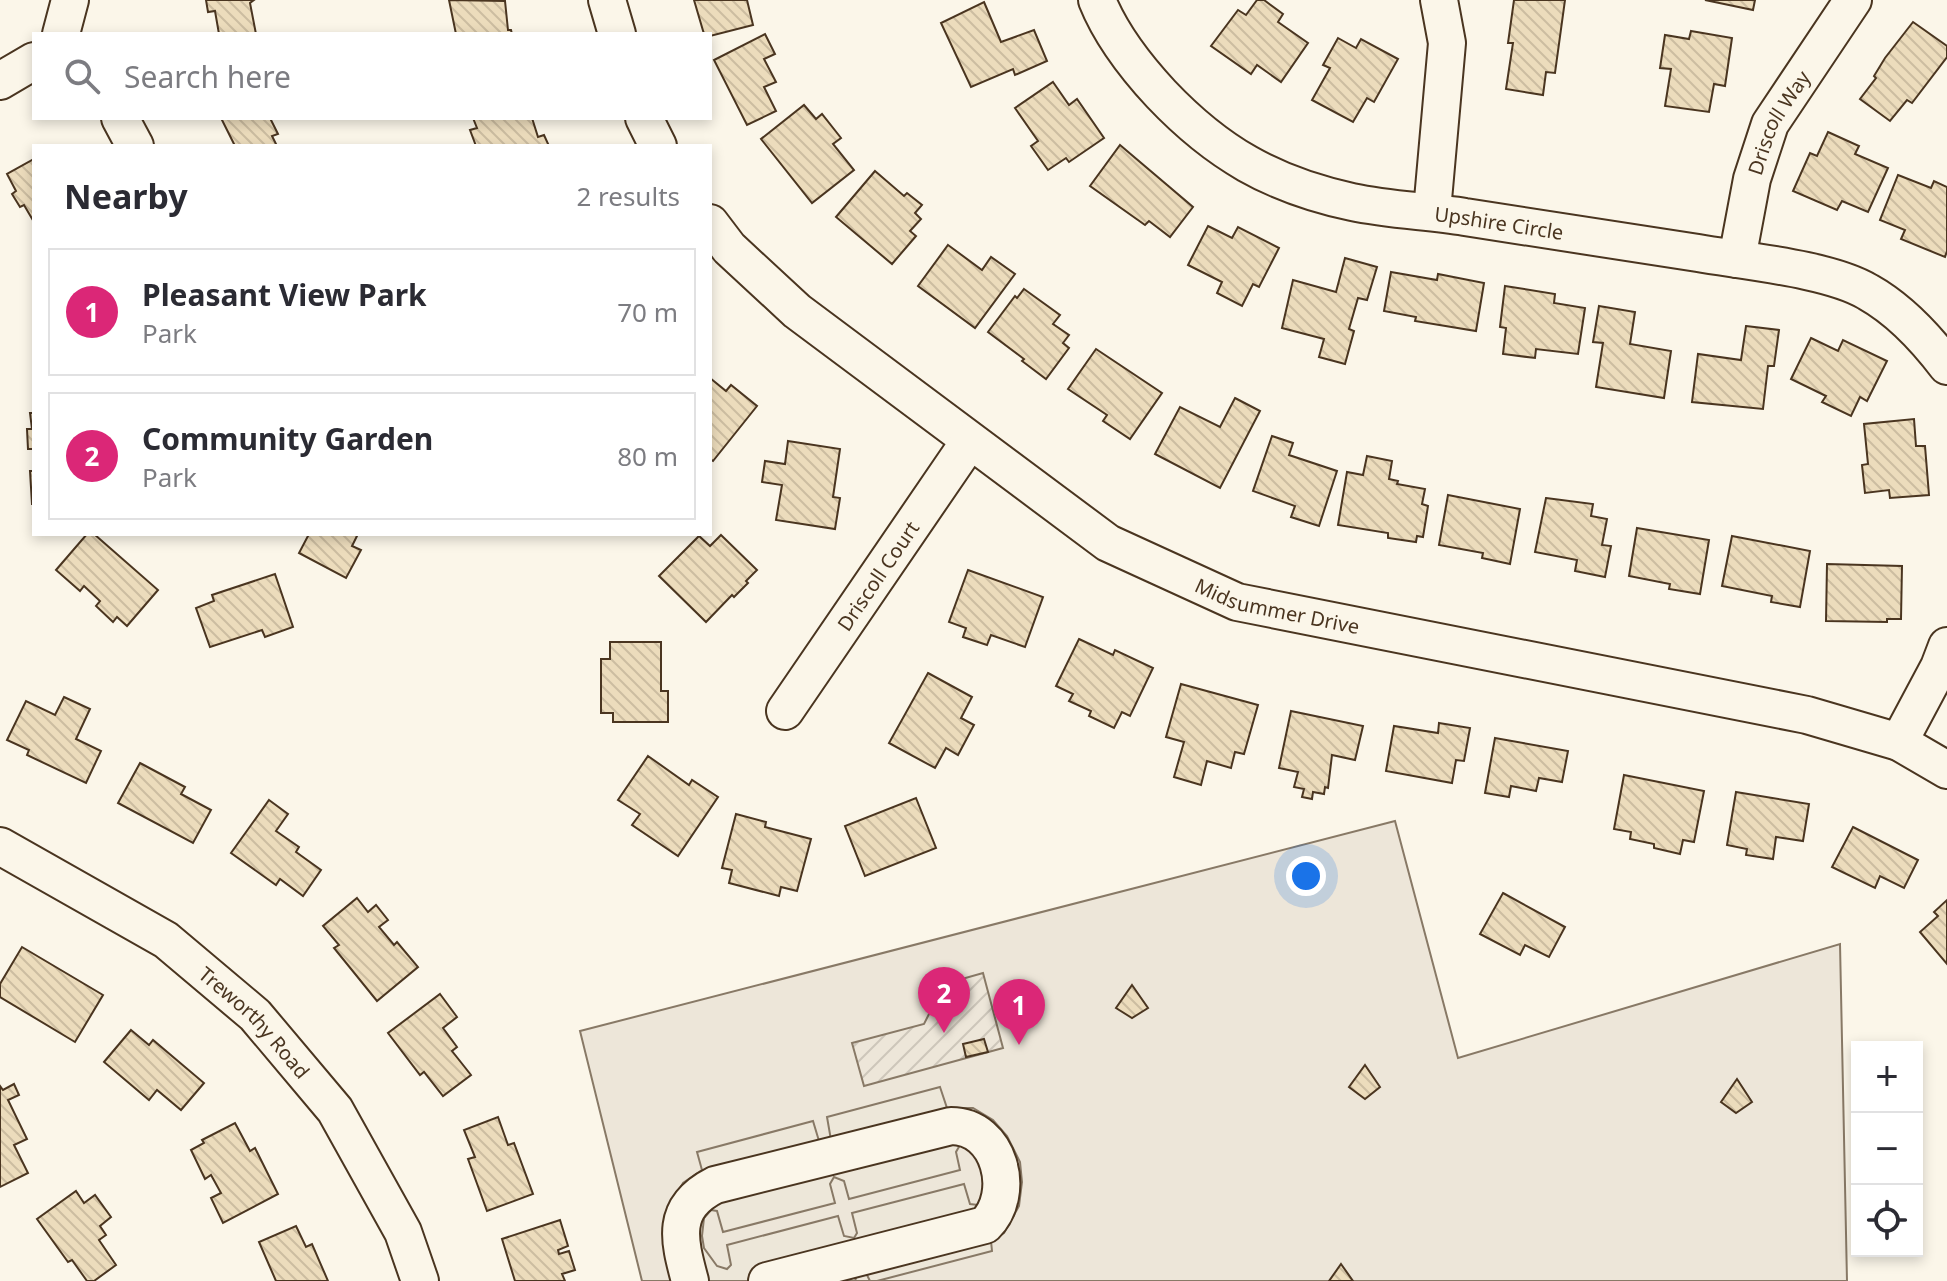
<!DOCTYPE html>
<html lang="en">
<head>
<meta charset="utf-8">
<style>
  :root { --surface:#fff; --page:#f7f7f7; --text:#2b2b33; --muted:#7c7c81; --line:#e1e1e2; --accent:#db2777 }
  body { margin:0; font-family:"Noto Sans",sans-serif; background:var(--page); color:var(--text) }
  .controls { position:absolute; right:24px; bottom:24px; display:grid; overflow:hidden; border-radius:0px; box-shadow:0 4px 12px #0003 }
  .controls button { width:72px; height:72px; display:grid; place-items:center; padding:0; border:0; border-bottom:2px solid var(--line); background:var(--surface); color:var(--text); font:40px sans-serif }
  .you { position:absolute; left:1306px; top:876px; width:28px; height:28px; margin:-20px; border:6px solid #fff; border-radius:50%; background:#1a73e8; box-shadow:0 0 0 12px #1a73e833 }
  .badge { display:grid; place-items:center; width:52px; height:52px; border-radius:50%; background:var(--accent); color:#fff; font-size:26px; font-weight:700 }
  .pin { position:absolute; translate:-50% -66px; filter:drop-shadow(0 2px 4px #0008) }
  .pin::after { content:''; position:absolute; top:42px; width:28px; height:24px; background:inherit; clip-path:polygon(0 0,100% 0,50% 100%) }
  .list { margin:0; padding:0; list-style:none }
  h2 { display:flex; justify-content:space-between; align-items:center; height:104px; margin:0; padding:0 32px; font-size:34px }
  h2 small { font-size:26px; font-weight:400; color:var(--muted) }
  .list li { display:grid; grid-template-columns:52px 1fr auto; gap:24px; align-items:center; box-sizing:border-box; height:128px; margin:0 16px 16px; padding:0 16px; border:2px solid var(--line); border-radius:0px }
  .list b { display:block; font-size:30px; white-space:nowrap }
  .list p { margin:0; font-size:26px; white-space:nowrap; color:var(--muted) }
  .list em { font-size:26px; font-style:normal; color:var(--muted) }
  .icon { flex:none; width:44px; height:44px; fill:none; stroke:currentColor; stroke-width:2; stroke-linecap:round; stroke-linejoin:round }
  .map { position:relative; flex:none; width:1947px; height:1281px; overflow:hidden }
  .search { position:absolute; background:var(--surface); box-shadow:0 4px 12px #0003; left:32px; top:32px; width:680px; height:88px; display:flex; align-items:center; gap:20px; box-sizing:border-box; padding:0 28px; border-radius:0px; color:var(--muted); font-size:30px }
  .panel { position:absolute; background:var(--surface); box-shadow:0 4px 12px #0003; left:32px; top:144px; width:680px; height:392px; border-radius:0px }
  .map>svg:first-child { display:block }
  .park { fill:#ede6d9; stroke:#887966; stroke-width:2 }
  .garden { fill:url(#garden-furrows); stroke:#887966; stroke-width:2 }
  .parking { fill:#ede7d9; stroke:#887966; stroke-width:2; fill-rule:evenodd }
  .building { fill:url(#building-back-hatch); stroke:#4a3520; stroke-width:2 }
  .lines { fill:none; stroke-linecap:round; stroke-linejoin:round }
  .minor-casing { stroke:#4a3520; stroke-width:40 }
  .minor { stroke:#fbf6e9; stroke-width:36 }
  .labels { text-anchor:middle; dominant-baseline:central; stroke-width:6; stroke-linejoin:round; paint-order:stroke }
  .street-label { font-size:20px; fill:#4a3520; stroke:#fbf6e9 }
</style>
</head>
<body>
<div class="map">
<svg width="1947" height="1281" viewBox="0 0 1947 1281">
  <defs>
    <pattern id="garden-furrows" width="10" height="10" patternUnits="userSpaceOnUse" patternTransform="scale(2)"><rect width="10" height="10" fill="#ede6d9"/><path d="M-1 1l2-2M0 10L10 0M9 11l2-2" fill="none" stroke="#cdc6ba"/></pattern>
    <pattern id="building-back-hatch" width="6" height="6" patternUnits="userSpaceOnUse" patternTransform="scale(2)"><rect width="6" height="6" fill="#ecdcbc"/><path d="M-1 5l2 2M0 0l6 6M5-1l2 2" fill="none" stroke="#ccbda1"/></pattern>
  </defs>
  <rect width="100%" height="100%" fill="#fbf6e9"/>
  <path class="park" d="M1395 821 1458 1058 1840 944 1847 1281H642L580 1031Z"/>
  <path class="garden" d="M983 973 1003 1048 864 1086 852 1043 924 1024 944 984Z"/>
  <path class="parking" d="M940 1087 947 1108H973L993 1120 1007 1136 1020 1162 1022 1182 1019 1206 1004 1233 991 1241 992 1251 877 1281H870L866 1273 857 1275 855 1281H675L669 1211 683 1183 702 1170 697 1152 813 1121 819 1141 831 1140 827 1117ZM960 1145 973 1152 981 1165 984 1180 983 1194 978 1205 970 1204 964 1184 852 1213 857 1233 854 1238 844 1236 838 1216 727 1245 731 1265 727 1269 717 1266 704 1248 702 1236 704 1218 711 1210 717 1211 723 1232 835 1203 830 1184 834 1177 844 1181 849 1199 960 1170 956 1152Z"/>
  <g class="building">
    <path d="M206 0H254L250 3 256 34H219L215 11 208 12Z"/>
    <path d="M449 0 505 1 508 30H511L512 34H456Z"/>
    <path d="M694 0H747L753 25 710 36V34H704Z"/>
    <path d="M1257 0H1264L1283 14 1278 22 1308 43 1281 82 1257 65 1251 74 1211 46 1238 10 1246 15Z"/>
    <path d="M1514 0H1565L1555 73 1546 72 1543 95 1506 89 1513 43H1508Z"/>
    <path d="M1705 0H1755L1753 10Z"/>
    <path d="M984 2 1001 42 1034 30 1047 61 1015 75 1013 69 971 87 941 23Z"/>
    <path d="M1913 22 1947 46V57L1912 103 1907 100 1890 121 1860 99 1876 78 1874 76 1885 58Z"/>
    <path d="M1691 31 1732 38 1725 86 1714 84 1709 112 1665 106 1671 69 1660 68 1665 35 1689 39Z"/>
    <path d="M765 34 775 54 764 59 776 82 764 87 776 111 747 125 714 60Z"/>
    <path d="M1338 38 1356 48 1361 39 1398 59 1374 102 1367 98 1353 122 1312 100 1330 68 1323 65Z"/>
    <path d="M1053 82 1069 105 1077 99 1104 138 1069 162 1066 158 1048 170 1031 146 1038 141 1015 108Z"/>
    <path d="M804 105 816 119 822 114 841 138 833 144 854 170 812 203 761 139Z"/>
    <path d="M221 118H270L278 134 272 136 277 146H235Z"/>
    <path d="M473 118H532L538 137 544 135 549 146H476L470 130 477 128Z"/>
    <path d="M1828 132 1859 146 1855 154 1888 168 1868 212 1842 201 1837 210 1793 191 1810 153 1817 156Z"/>
    <path d="M1120 145 1193 207 1170 237 1149 221 1145 225 1090 186Z"/>
    <path d="M34 159V222L24 205 20 207 12 194 16 191 7 174Z"/>
    <path d="M875 171 904 196 907 193 922 205 915 213 921 219 910 231 916 236 892 264 836 217Z"/>
    <path d="M1898 175 1931 188 1934 181 1947 187V251L1945 257 1901 239 1905 230 1880 220Z"/>
    <path d="M1208 226 1232 238 1238 227 1279 248 1259 287 1253 284 1242 306 1217 293 1222 282 1188 265Z"/>
    <path d="M948 245 982 270 991 257 1015 274 975 328 918 286Z"/>
    <path d="M1345 258 1377 267 1367 300 1358 298 1349 329 1354 331 1345 364 1319 357 1324 339 1282 328 1293 280 1336 292Z"/>
    <path d="M1391 272 1437 280 1438 274 1484 283 1476 331 1415 321 1416 317 1384 311Z"/>
    <path d="M1505 286 1555 294 1554 303 1585 308 1578 354 1536 349 1535 358 1503 354 1506 328 1500 327Z"/>
    <path d="M1024 289 1060 315 1053 324 1069 335 1063 343 1069 348 1046 379 1022 361 1024 359 988 332 1015 296 1017 298Z"/>
    <path d="M1599 306 1635 312 1630 344 1671 351 1664 398 1596 387 1603 343 1593 342Z"/>
    <path d="M1746 326 1779 330 1774 366H1768L1763 409 1692 402 1698 354 1741 360Z"/>
    <path d="M1811 338 1838 351 1843 340 1887 361 1867 401 1860 397 1851 416 1822 402 1826 396 1791 379Z"/>
    <path d="M1096 349 1162 393 1130 439 1103 421 1107 415 1068 389Z"/>
    <path d="M710 378 726 391 731 385 757 406 713 461 710 459Z"/>
    <path d="M1235 398 1260 411 1220 488 1155 454 1180 407 1220 427Z"/>
    <path d="M30 413H34V449H28L27 429H32Z"/>
    <path d="M1914 419 1916 446H1925L1929 495 1890 498 1889 490 1865 493 1862 465 1868 464 1864 424Z"/>
    <path d="M1272 436 1293 443 1289 455 1337 471 1319 526 1291 517 1295 506 1253 491Z"/>
    <path d="M788 441 840 449 833 497 840 498 835 529 776 520 782 485 762 482 765 461 785 464Z"/>
    <path d="M1367 456 1392 461 1389 479 1398 481 1397 484 1425 489 1422 504 1428 506 1423 537 1417 536 1416 542 1388 538V533L1338 525 1347 472 1363 475Z"/>
    <path d="M30 471H34V504H32Z"/>
    <path d="M1448 495 1520 509 1510 564 1482 558 1483 553 1439 545Z"/>
    <path d="M1546 498 1593 504 1591 516 1607 519 1602 545 1611 546 1605 577 1575 571 1577 560 1535 552Z"/>
    <path d="M1637 528 1709 540 1700 594 1669 589 1670 584 1629 576Z"/>
    <path d="M87 534H94L158 590 127 626 117 617 113 622 96 606 100 601 84 586 80 591 56 570Z"/>
    <path d="M309 534H358L352 546 361 550 346 578 299 553Z"/>
    <path d="M721 535 757 570 746 581 748 583 734 597 732 595 706 622 659 576 699 536 710 546Z"/>
    <path d="M1732 536 1810 551 1800 607 1771 602 1772 596 1722 586Z"/>
    <path d="M1827 564 1902 566 1901 619H1887V622L1826 621Z"/>
    <path d="M968 570 1043 597 1025 647 991 635 987 645 963 637 966 628 949 622Z"/>
    <path d="M275 574 293 627 265 637 262 630 210 647 196 608 214 601 212 595Z"/>
    <path d="M1079 639 1113 655 1115 650 1153 668 1130 716 1122 712 1114 728 1089 716 1091 711 1069 701 1073 694 1056 686Z"/>
    <path d="M610 642H661V691H668V722H613V713H601V659H610Z"/>
    <path d="M928 673 972 697 961 718 974 725 958 755 946 748 935 768 889 743Z"/>
    <path d="M1181 684 1258 705 1244 754 1235 752 1231 768 1207 761 1201 785 1174 777 1184 742 1166 737Z"/>
    <path d="M64 697 90 709 76 739 101 751 86 783 27 755 29 750 7 740 26 701 55 715Z"/>
    <path d="M1291 711 1363 726 1355 760 1332 755 1328 788 1325 787 1324 794 1313 792 1312 799 1302 797 1304 789 1294 787 1298 772 1279 768Z"/>
    <path d="M1439 723 1470 728 1464 761 1456 760 1452 783 1386 771 1394 726 1438 733Z"/>
    <path d="M1495 738 1568 751 1562 782 1539 778 1536 791 1511 786 1509 797 1485 793Z"/>
    <path d="M648 756 689 785 692 780 718 797 678 856 632 825 640 814 618 800Z"/>
    <path d="M140 763 185 787 181 794 211 810 193 843 118 803Z"/>
    <path d="M1624 775 1704 791 1694 842 1683 840 1680 854 1654 848V844L1630 839 1631 832 1614 829Z"/>
    <path d="M1736 792 1809 804 1803 841 1776 837 1773 859 1746 855 1747 849 1727 845Z"/>
    <path d="M916 798 936 848 865 876 845 826Z"/>
    <path d="M269 800 288 814 276 831 299 847 296 852 321 870 303 896 280 879 276 885 231 853Z"/>
    <path d="M736 814 766 822 765 827 811 839 797 891 781 887 779 896 729 883 732 870 722 868Z"/>
    <path d="M1853 827 1918 860 1904 888 1880 876 1875 888 1832 867Z"/>
    <path d="M1503 893 1565 927 1549 957 1525 945 1520 955 1480 934Z"/>
    <path d="M357 898 368 912 376 905 388 920 379 927 394 945 397 942 418 967 377 1001 334 948 339 945 323 926Z"/>
    <path d="M1947 900V964L1920 932 1938 916 1934 912Z"/>
    <path d="M22 947 103 995 75 1042 0 997V984Z"/>
    <path d="M1132 985 1148 1008 1132 1018 1116 1008Z"/>
    <path d="M440 994 457 1017 443 1028 457 1047 452 1051 471 1075 443 1096 424 1072 420 1075 388 1033Z"/>
    <path d="M131 1030 149 1045 153 1040 204 1083 181 1110 157 1090 149 1100 104 1062Z"/>
    <path d="M984 1039 988 1052 966 1057 963 1044Z"/>
    <path d="M1365 1065 1380 1087 1365 1099 1349 1087Z"/>
    <path d="M1737 1079 1752 1102 1736 1113 1721 1102Z"/>
    <path d="M14 1084 19 1095 8 1100 27 1139 14 1145 28 1173 0 1187V1086L3 1090Z"/>
    <path d="M498 1117 508 1145 514 1143 533 1194 487 1211 468 1159 475 1157 464 1130Z"/>
    <path d="M235 1123 250 1151 255 1148 278 1194 223 1223 211 1198 221 1193 211 1175 205 1179 191 1150 204 1143 202 1140Z"/>
    <path d="M76 1191 84 1203 95 1195 111 1217 100 1226 106 1235 99 1240 116 1265 94 1281H87L72 1260 68 1262 37 1219Z"/>
    <path d="M560 1220 568 1246 558 1250 559 1254 569 1251 575 1270 562 1274 565 1281H515L502 1239Z"/>
    <path d="M296 1226 306 1247 312 1244 328 1281H276L259 1242Z"/>
    <path d="M1341 1264 1353 1281H1329Z"/>
  </g>
  <g class="lines">
    <g class="minor-casing">
      <g id="minor">
        <path d="M607 0 617 34"/>
        <path id="s1" d="M1097 0C1111 35 1135 66 1161 94 1217 153 1272 185 1352 202 1389 210 1428 211 1465 217 1543 229 1621 241 1698 253 1744 261 1830 269 1868 292 1900 310 1925 337 1947 366"/>
        <path d="M61 34 70 0"/>
        <path d="M0 81 34 61"/>
        <path d="M120 118 135 146"/>
        <path d="M644 118 658 146"/>
        <path d="M1432 211 1447 43 1439 0"/>
        <path id="s2" d="M710 223 729 248 797 311 1108 543 1237 602 1807 715 1899 742 1947 770"/>
        <path id="s3" d="M1737 259 1752 179 1770 124 1853 0"/>
        <path id="s4" d="M785 711 969 442"/>
        <path d="M1899 742 1939 667 1947 646"/>
        <path id="s5" d="M0 846 166 940 255 1015 335 1110 403 1232 420 1281"/>
        <path d="M690 1281C679 1240 670 1208 715 1185L951 1126C1000 1126 1017 1194 985 1225L767 1281"/>
      </g>
    </g>
    <use href="#minor" class="minor"/>
  </g>
  <g class="labels">
    <g class="street-label">
      <text stroke="none"><textPath href="#s3" startOffset="144">Driscoll Way</textPath></text>
      <text stroke="none"><textPath href="#s1" startOffset="486">Upshire Circle</textPath></text>
      <text stroke="none"><textPath href="#s4" startOffset="164">Driscoll Court</textPath></text>
      <text stroke="none"><textPath href="#s2" startOffset="694">Midsummer Drive</textPath></text>
      <text stroke="none"><textPath href="#s5" startOffset="312">Treworthy Road</textPath></text>
    </g>
  </g>
</svg>
<div class="controls">
<button>+</button>
<button>−</button>
<button><svg class="icon" aria-label="locate" viewBox="0 0 24 24"><circle cx="12" cy="12" r="6"/><path d="M12 2v4M12 18v4M2 12h4M18 12h4"/></svg></button>
</div>
<div class="you"></div>
<div class="pin badge" style="left:1019px;top:1045px">1</div>
<div class="pin badge" style="left:944px;top:1033px">2</div>
<div class="search"><svg class="icon" aria-label="search" viewBox="0 0 24 24"><circle cx="10" cy="10" r="6"/><path d="M15 15l6 6"/></svg>Search here</div>
<section class="panel">
<h2>Nearby<small>2 results</small></h2>
<ul class="list">
<li><span class="badge">1</span><div><b>Pleasant View Park</b><p>Park</p></div><em>70 m</em></li>
<li><span class="badge">2</span><div><b>Community Garden</b><p>Park</p></div><em>80 m</em></li>
</ul>
</section>
</div>
</body>
</html>
